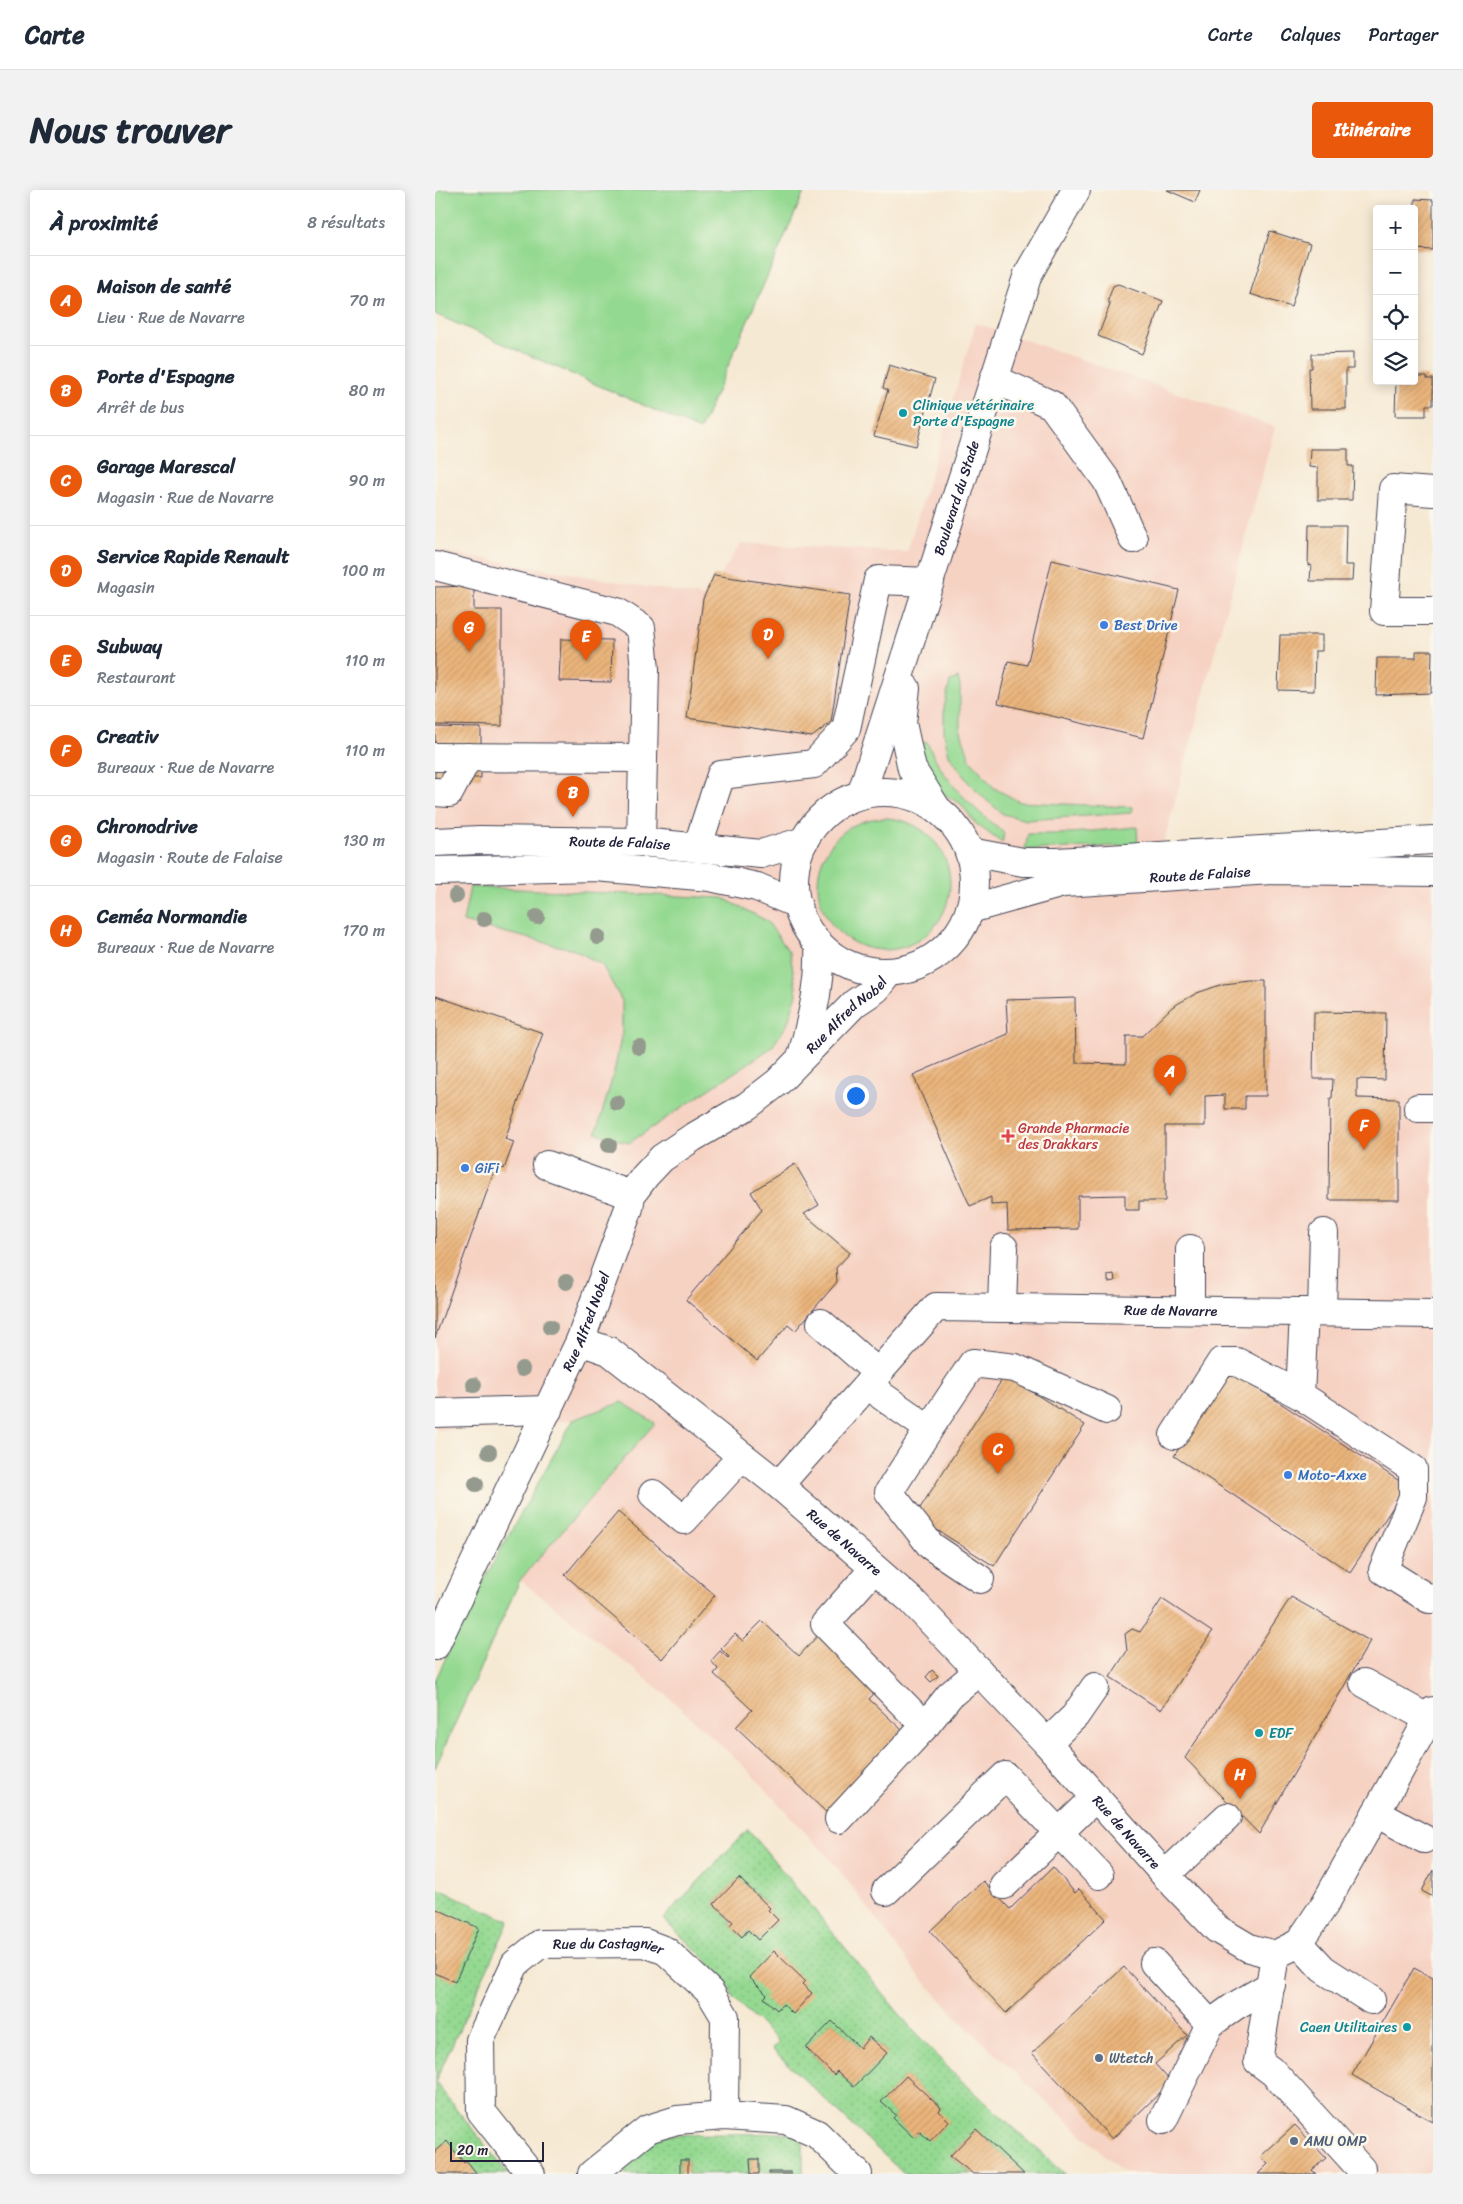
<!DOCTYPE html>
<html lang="fr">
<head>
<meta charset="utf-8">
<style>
  :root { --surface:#fff; --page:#f2f2f3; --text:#1f2937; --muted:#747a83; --line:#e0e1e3; --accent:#ea580c }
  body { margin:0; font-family:Sriracha,sans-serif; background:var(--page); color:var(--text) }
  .controls { position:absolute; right:15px; top:15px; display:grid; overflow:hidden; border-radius:5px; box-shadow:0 2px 12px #0003 }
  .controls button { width:45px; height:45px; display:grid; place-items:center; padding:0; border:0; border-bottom:1px solid var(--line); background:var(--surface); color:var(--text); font:25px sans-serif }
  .scale { position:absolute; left:15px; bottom:12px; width:94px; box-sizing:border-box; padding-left:5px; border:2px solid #22223b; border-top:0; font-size:14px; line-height:18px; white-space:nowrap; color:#22223b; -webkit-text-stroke:4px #fbf7ec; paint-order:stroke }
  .you { position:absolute; left:420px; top:905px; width:18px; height:18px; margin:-12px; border:4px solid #fff; border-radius:50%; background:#1a73e8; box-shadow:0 0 0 8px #1a73e833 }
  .badge { display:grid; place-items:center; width:32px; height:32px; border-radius:50%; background:var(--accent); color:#fff; font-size:16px; font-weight:700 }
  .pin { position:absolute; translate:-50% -41px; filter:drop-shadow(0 1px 2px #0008) }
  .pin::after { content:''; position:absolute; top:26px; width:18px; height:15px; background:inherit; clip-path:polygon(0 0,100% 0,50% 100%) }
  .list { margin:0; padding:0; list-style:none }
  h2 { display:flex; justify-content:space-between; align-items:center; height:65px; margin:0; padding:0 20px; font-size:21px }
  h2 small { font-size:16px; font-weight:400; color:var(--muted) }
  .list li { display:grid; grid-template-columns:32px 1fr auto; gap:15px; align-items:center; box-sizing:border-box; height:90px; padding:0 20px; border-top:1px solid var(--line) }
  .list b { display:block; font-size:19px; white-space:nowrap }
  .list p { margin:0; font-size:16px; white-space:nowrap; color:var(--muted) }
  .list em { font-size:16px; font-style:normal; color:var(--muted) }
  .icon { flex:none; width:28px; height:28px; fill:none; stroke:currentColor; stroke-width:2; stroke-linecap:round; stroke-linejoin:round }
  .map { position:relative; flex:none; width:998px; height:1984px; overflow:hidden; border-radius:5px }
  header { display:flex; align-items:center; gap:30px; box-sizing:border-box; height:70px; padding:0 25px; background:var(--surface); border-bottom:1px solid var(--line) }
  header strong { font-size:24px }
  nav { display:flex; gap:28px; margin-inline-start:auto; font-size:18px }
  .intro { display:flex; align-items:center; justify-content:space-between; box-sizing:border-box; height:120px; padding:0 30px }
  h1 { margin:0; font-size:35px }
  .button { padding:12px 22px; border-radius:5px; background:var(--accent); color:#fff; font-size:18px; font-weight:700 }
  main { display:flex; gap:30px; padding:0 30px }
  aside { flex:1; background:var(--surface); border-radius:5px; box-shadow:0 2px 12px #0003 }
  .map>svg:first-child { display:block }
  .built { fill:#f6d2c3 }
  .grass { fill:#94d991; stroke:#5b7e66 }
  .garden { fill:url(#garden-dots); stroke:#5b7e66; fill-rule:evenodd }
  .building { fill:url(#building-hatch) }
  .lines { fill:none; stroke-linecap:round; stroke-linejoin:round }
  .minor-casing { stroke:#424052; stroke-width:30 }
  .major-casing { stroke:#424052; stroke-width:30 }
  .minor { stroke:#fff; stroke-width:28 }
  .major { stroke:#fff; stroke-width:28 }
  .tree { fill:#949a8e }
  .culture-dot { fill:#0f9aa8; stroke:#fbf7ec; stroke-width:2 }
  .shop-dot { fill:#3f7fe0; stroke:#fbf7ec; stroke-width:2 }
  .health-dot { fill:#e0444e; stroke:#fbf7ec; stroke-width:2 }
  .service-dot { fill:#5c6f8a; stroke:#fbf7ec; stroke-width:2 }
  .labels { text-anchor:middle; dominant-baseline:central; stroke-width:5; stroke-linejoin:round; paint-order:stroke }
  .culture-label { font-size:14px; fill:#0d838f; stroke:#fbf7ec; text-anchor:start }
  .street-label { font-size:14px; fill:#22223b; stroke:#fbf7ec }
  .shop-label { font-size:14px; fill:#366cbe; stroke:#fbf7ec; text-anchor:start }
  .health-label { font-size:14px; fill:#be3a42; stroke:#fbf7ec; text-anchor:start }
  .service-label { font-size:14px; fill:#4e5e75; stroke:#fbf7ec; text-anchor:start }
</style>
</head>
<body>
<header>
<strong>Carte</strong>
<nav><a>Carte</a><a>Calques</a><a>Partager</a></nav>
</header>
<div class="intro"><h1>Nous trouver</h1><a class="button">Itinéraire</a></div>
<main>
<aside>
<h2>À proximité<small>8 résultats</small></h2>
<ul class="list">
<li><span class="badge">A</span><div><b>Maison de santé</b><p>Lieu · Rue de Navarre</p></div><em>70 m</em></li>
<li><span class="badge">B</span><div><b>Porte d'Espagne</b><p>Arrêt de bus</p></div><em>80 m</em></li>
<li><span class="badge">C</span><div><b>Garage Marescal</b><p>Magasin · Rue de Navarre</p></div><em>90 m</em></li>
<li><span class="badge">D</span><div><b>Service Rapide Renault</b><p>Magasin</p></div><em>100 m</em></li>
<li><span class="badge">E</span><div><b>Subway</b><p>Restaurant</p></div><em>110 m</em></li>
<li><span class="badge">F</span><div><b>Creativ</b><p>Bureaux · Rue de Navarre</p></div><em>110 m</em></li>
<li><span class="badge">G</span><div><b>Chronodrive</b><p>Magasin · Route de Falaise</p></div><em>130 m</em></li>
<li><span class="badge">H</span><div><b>Ceméa Normandie</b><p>Bureaux · Rue de Navarre</p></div><em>170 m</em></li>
</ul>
</aside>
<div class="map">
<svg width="998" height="1984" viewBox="0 0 998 1984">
  <defs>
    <pattern id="garden-dots" width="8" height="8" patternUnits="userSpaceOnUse" patternTransform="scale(1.25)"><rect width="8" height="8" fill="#94d991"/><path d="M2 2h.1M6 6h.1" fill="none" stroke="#7fba7e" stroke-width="1.8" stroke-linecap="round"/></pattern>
    <pattern id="building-hatch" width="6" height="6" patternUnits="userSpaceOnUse" patternTransform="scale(1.25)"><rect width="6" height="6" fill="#ebb57c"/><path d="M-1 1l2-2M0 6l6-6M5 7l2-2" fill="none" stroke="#c99b6c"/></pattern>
  </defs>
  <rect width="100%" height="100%" fill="#fbf7ec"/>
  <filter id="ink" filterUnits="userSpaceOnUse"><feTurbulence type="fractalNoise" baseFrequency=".02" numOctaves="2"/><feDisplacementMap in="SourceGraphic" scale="10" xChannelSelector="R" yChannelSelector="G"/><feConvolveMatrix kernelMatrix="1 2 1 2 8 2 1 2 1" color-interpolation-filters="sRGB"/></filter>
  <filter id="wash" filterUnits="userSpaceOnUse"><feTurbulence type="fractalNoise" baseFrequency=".0096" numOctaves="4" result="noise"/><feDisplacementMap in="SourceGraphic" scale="20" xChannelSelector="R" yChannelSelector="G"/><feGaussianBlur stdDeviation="1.12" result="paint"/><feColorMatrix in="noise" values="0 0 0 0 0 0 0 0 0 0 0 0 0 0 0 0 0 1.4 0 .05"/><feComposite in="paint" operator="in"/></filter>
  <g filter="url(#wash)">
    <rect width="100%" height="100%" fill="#f6e9d3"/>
    <path class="built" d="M541 133 840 237 722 678 998 676V1984H690L525 1831 479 1780 403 1678 311 1578 229 1503 85 1390 220 1233 187 1212 138 1230 51 1239 0 1240V360L271 407 306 353 472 362Z"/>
    <g class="grass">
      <path d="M0 0H370L265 240 0 124Z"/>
      <path d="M523 488 525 496V539L535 569 559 598 585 612 697 617 696 623 591 630 568 624 550 609 534 593 514 565 509 543V518L515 491Z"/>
      <path d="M492 552C507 589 537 618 569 643L567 653 540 633 526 614 505 602 479 554Z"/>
      <circle cx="449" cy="694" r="66"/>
      <path d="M702 637 703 655 590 660 593 644H625Z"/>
      <path d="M35 697 288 708 332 731 355 763 362 804 352 835 336 858 194 953 161 943 179 883 187 842V811L167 775 140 760 28 732Z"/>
      <path d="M187 1212 220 1233 85 1390 0 1578V1491L36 1413 138 1230Z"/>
    </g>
    <g class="garden">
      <path d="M313 1639 476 1838 518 1883 630 1984H589L541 1939 515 1966 537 1984H469L337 1859 344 1852 299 1809 289 1787 228 1729ZM304 1688 335 1717 333 1720 343 1730 323 1750 313 1740 307 1747 295 1735 297 1732 279 1714ZM397 1831 425 1858 435 1847 452 1863 419 1897 402 1881 399 1885 371 1858ZM471 1886 506 1918 479 1947 458 1928 461 1925 447 1912Z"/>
      <path d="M0 1697 74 1731 0 1892 73 1984H0Z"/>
      <path d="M358 1943 368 1952V1984H356V1982H324L323 1969H315L316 1983 253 1984V1970H245V1984H189V1975L226 1945Z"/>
    </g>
    <g id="blocks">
      <g class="building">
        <path d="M732 0H765L760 12Z"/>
        <path d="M980 9 998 10V60L979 59Z"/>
        <path d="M835 41 875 54 856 117 815 104Z"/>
        <path d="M683 94 728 111 707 164 663 146 675 115 673 110 678 96Z"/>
        <path d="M918 163V179H911V219H875L874 178H877V164Z"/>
        <path d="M454 175 500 189 481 256 439 246 453 200 448 198Z"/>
        <path d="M979 186H992V189H998V215H991V226H960L961 191H979Z"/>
        <path d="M875 259H913V276H918L917 310H883V278L874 277Z"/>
        <path d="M874 335H911L910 375H918L917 391H875L876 375 873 376Z"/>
        <path d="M617 370 744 400 708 548 563 513 573 471 592 475Z"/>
        <path d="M279 385 415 405 396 532 377 547 252 528 268 409Z"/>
        <path d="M39 396V420H67V536L0 535V397Z"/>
        <path d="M845 445H887V461H880L879 501 843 500Z"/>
        <path d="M126 449 177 450 176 492 124 491Z"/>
        <path d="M981 461H997L996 503 941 505 942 468H981Z"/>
        <path d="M0 537 46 538V588H0Z"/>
        <path d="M816 791H831V906H810V919H790V905L770 906V936H730V1011H704V1020H690V1005L643 1006V1039L573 1040 572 1014 556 1015V1007L535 1016 478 885 573 844 571 810 640 808 641 873 691 874V846H707L737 817 762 803 788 794Z"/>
        <path d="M1 806 108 843 70 949 79 952 69 979 61 976 0 1148Z"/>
        <path d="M879 822 951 823 950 890 922 889V908L964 909V1010H894L895 908H897L898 889H878Z"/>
        <path d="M360 974 384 1015 369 1024 415 1063 401 1078 402 1092 360 1141 353 1135 322 1171 251 1110 327 1020 316 1002Z"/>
        <path d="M679 1084 680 1091 673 1092V1085Z"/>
        <path d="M795 1180 972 1296 915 1382 739 1266Z"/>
        <path d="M570 1185 650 1235 559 1376 480 1326Z"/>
        <path d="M183 1322 280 1405 227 1469 130 1385Z"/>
        <path d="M856 1407 935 1451 824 1644 750 1568Z"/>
        <path d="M727 1409 777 1442 726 1520 675 1487 692 1461 690 1444 697 1439 705 1442Z"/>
        <path d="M327 1431 364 1466 386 1442 445 1497 434 1509 469 1542 392 1623 301 1537 317 1520 279 1484 283 1479 276 1471 285 1461 293 1468 294 1467 286 1459 300 1444 309 1452 308 1450Z"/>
        <path d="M497 1480 503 1486 496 1492 491 1487Z"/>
        <path d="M618 1677 640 1703 644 1699 671 1729 571 1823 495 1741 548 1691 575 1719Z"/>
        <path d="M998 1680V1707L987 1701Z"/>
        <path d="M304 1688 335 1718 333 1720 343 1730 323 1750 313 1740 307 1747 295 1735 298 1732 279 1714Z"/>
        <path d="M2 1719 44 1738 20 1792 0 1783V1722Z"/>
        <path d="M339 1761 370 1791 367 1794 377 1803 358 1824 348 1814 342 1820 329 1808 332 1805 314 1787Z"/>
        <path d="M689 1777 752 1845 720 1874 736 1892 677 1949 597 1863Z"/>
        <path d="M979 1778 998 1788V1932L917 1885Z"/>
        <path d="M397 1831 425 1858 434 1847 452 1863 419 1897 402 1881 399 1885 371 1858Z"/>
        <path d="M471 1886 506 1918 504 1921 514 1931 495 1951 484 1941 478 1947 458 1928 461 1925 446 1912Z"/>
        <path d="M860 1935 891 1968 877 1980 881 1984H823L833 1974 825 1967Z"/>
        <path d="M541 1939 589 1984H538L515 1966Z"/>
        <path d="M12 1951 29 1973 32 1971 42 1984H0V1961Z"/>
        <path d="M315 1969H324V1984H316Z"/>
        <rect x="245" y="1970" width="8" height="14"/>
        <rect x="334" y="1982" width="22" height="2"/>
      </g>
    </g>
  </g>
  <g filter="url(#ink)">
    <use href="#blocks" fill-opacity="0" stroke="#424052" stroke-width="1"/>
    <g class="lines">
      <g class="minor-casing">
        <g id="minor">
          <path d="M559 189 617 215 672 291 698 349"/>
          <path d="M998 302 958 299 949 421H998"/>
          <path d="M0 376 182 422 206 438 210 479 208 568"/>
          <path d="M471 498 467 533 477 579 500 616"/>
          <path d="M0 567 208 568 206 652"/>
          <path d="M0 602 14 603 33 567"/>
          <path id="s1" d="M426 605 593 84 641 0"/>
          <path d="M262 658 286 585 379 574 411 539 443 390 495 392"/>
          <path d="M367 866C377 826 386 796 384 754"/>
          <path d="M983 918H998"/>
          <path d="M112 975 196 1005"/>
          <path d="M755 1059V1120"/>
          <path d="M567 1118 569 1058"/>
          <path d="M869 1122 865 1205 978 1279V1307L948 1380 994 1409H998"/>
          <path d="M887 1122 889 1043"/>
          <path d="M386 1133 443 1183"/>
          <path id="s2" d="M145 1151 174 1161 344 1295 477 1411 612 1553 730 1685 782 1739 814 1758 840 1765 864 1753 890 1714 998 1521"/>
          <path d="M434 1193 447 1206 494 1239"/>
          <path d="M0 1223 113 1220"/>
          <path d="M739 1245 786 1172H802L865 1205"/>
          <path id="s3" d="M344 1295 501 1117 998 1124"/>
          <path d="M218 1304 249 1330 307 1266"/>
          <path d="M439 1379 390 1434 490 1536"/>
          <path d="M545 1389 496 1356 454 1302 494 1239 538 1173 580 1178 672 1220"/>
          <path id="s4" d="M0 1456 145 1151 194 1018 196 1005 210 986 227 968 257 948 312 916 343 892 420 813 441 799 454 782"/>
          <path d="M929 1493 994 1529"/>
          <path d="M612 1553 640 1526 660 1497"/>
          <path d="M941 1623 989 1649"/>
          <path d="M404 1629 490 1536 515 1505 544 1481"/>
          <path d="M730 1685 792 1627"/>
          <path d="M569 1695 661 1607"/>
          <path d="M451 1701 570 1586 664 1685"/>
          <path d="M864 1753 888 1779 936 1810"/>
          <path d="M840 1765 823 1871 839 1883 926 1979"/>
          <path d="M719 1773 775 1834 800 1816 836 1795"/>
          <path d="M728 1930 775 1834"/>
          <path id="s5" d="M96 1984 46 1921 45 1850 80 1774 105 1754 210 1753 231 1761 275 1802 290 1827 289 1926"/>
          <path d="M157 1984 213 1939 242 1930 289 1926 351 1930 382 1944 423 1984"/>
        </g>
      </g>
      <g class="major-casing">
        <g id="major">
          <circle cx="449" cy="692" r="90"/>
          <path id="s6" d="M0 652 45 650 206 652 326 664 369 651"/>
          <path d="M535 662 588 672H622L998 650"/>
          <path d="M0 681 161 677 275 687 322 697 362 714"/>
          <path id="s7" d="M535 719 628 693 837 680 998 682"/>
        </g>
      </g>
      <use href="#minor" class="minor"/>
      <use href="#major" class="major"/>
    </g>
    <g class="tree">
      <circle cx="21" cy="706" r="8"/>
      <circle cx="102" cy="727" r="8"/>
      <circle cx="49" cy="729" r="8"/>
      <circle cx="163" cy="747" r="8"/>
      <circle cx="204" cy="857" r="8"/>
      <circle cx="182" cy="913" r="8"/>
      <circle cx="174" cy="955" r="8"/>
      <circle cx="131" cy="1092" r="8"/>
      <circle cx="115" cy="1137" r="8"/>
      <circle cx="87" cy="1179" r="8"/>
      <circle cx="39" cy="1195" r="8"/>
      <circle cx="54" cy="1262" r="8"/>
      <circle cx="41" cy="1294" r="8"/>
    </g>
  </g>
  <g class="culture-dot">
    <circle cx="468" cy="223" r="5"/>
    <circle cx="824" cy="1543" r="5"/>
    <circle cx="972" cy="1837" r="5"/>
  </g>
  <g class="shop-dot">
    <circle cx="669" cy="435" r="5"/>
    <circle cx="30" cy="978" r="5"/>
    <circle cx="853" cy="1285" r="5"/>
  </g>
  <path class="health-dot" d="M570.5 938.5h5v5h5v5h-5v5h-5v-5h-5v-5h5z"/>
  <g class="service-dot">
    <circle cx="664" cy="1868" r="5"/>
    <circle cx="859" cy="1951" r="5"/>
  </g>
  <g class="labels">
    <g class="culture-label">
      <text x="478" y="215">Clinique vétérinaire<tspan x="478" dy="16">Porte d'Espagne</tspan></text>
      <text x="834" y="1543">EDF</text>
      <text x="962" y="1837" text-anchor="end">Caen Utilitaires</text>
    </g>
    <g class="street-label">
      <text stroke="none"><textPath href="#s1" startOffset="312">Boulevard du Stade</textPath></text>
      <text stroke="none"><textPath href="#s6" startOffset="185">Route de Falaise</textPath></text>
      <text stroke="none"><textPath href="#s7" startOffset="234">Route de Falaise</textPath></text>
      <text stroke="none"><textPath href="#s4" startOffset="776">Rue Alfred Nobel</textPath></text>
      <text stroke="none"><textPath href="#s3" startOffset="472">Rue de Navarre</textPath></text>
      <text stroke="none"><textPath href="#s4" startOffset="358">Rue Alfred Nobel</textPath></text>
      <text stroke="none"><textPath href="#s2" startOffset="334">Rue de Navarre</textPath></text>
      <text stroke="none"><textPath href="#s2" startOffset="739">Rue de Navarre</textPath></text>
      <text stroke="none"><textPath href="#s5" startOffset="336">Rue du Castagnier</textPath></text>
    </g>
    <g class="shop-label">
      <text x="679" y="435">Best Drive</text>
      <text x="40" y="978">GiFi</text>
      <text x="863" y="1285">Moto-Axxe</text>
    </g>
    <g class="health-label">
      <text x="583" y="938">Grande Pharmacie<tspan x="583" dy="16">des Drakkars</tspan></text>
    </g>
    <g class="service-label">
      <text x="674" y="1868">Wtetch</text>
      <text x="869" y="1951">AMU OMP</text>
    </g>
  </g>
</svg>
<div class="controls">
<button>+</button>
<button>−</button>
<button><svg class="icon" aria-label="locate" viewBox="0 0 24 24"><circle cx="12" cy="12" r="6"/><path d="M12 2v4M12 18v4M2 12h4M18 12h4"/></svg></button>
<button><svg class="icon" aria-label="layers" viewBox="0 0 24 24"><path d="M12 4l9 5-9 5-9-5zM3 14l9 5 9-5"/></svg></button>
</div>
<div class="scale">20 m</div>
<div class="you"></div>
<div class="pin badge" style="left:735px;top:906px">A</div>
<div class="pin badge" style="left:138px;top:627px">B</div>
<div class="pin badge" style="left:563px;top:1284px">C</div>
<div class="pin badge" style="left:333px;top:469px">D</div>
<div class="pin badge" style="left:151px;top:471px">E</div>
<div class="pin badge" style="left:929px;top:960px">F</div>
<div class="pin badge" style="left:34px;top:462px">G</div>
<div class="pin badge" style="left:805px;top:1609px">H</div>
</div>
</main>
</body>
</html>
